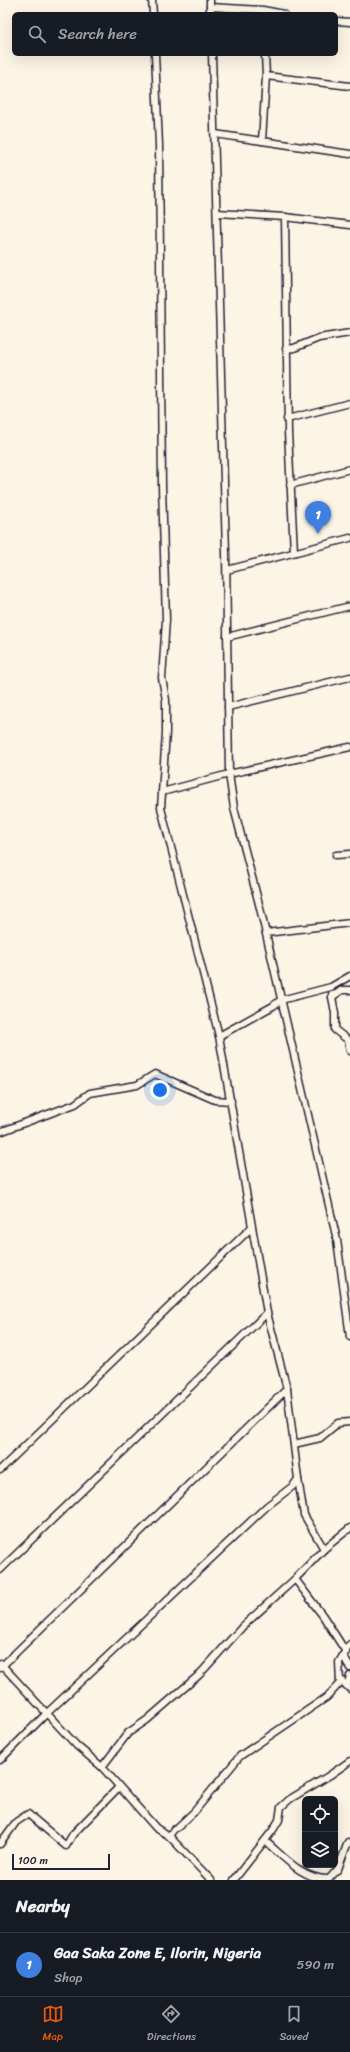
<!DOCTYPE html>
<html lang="en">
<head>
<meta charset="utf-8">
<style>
  :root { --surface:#171b24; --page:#20242c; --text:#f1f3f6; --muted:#9ea1a6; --line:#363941; --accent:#ea580c }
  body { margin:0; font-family:Sriracha,sans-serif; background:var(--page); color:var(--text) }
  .controls { position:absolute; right:12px; bottom:12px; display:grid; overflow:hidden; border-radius:6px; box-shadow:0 4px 16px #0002 }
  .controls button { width:36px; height:36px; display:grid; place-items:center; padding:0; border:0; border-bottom:1px solid var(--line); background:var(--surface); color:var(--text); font:20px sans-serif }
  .scale { position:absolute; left:12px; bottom:10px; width:98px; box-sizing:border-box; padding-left:4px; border:2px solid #22223b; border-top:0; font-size:11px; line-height:14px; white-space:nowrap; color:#22223b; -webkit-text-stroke:3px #fcf5e5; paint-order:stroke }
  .you { position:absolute; left:160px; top:1090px; width:14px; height:14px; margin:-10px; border:3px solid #fff; border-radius:50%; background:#1a73e8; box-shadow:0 0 0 6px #1a73e833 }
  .badge { display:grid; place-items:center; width:26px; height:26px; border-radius:50%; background:var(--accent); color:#fff; font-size:13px; font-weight:700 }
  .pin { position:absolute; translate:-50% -33px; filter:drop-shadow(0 1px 2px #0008) }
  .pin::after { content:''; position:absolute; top:21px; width:14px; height:12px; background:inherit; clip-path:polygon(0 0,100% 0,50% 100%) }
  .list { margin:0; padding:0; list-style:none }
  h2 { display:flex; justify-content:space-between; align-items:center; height:52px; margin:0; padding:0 16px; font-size:17px }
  h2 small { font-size:13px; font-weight:400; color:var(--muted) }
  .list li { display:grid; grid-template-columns:26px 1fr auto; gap:12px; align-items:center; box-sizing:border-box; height:64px; padding:0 16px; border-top:1px solid var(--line) }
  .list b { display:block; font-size:15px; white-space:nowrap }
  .list p { margin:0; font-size:13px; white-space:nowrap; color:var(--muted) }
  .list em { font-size:13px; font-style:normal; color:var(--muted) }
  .icon { flex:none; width:22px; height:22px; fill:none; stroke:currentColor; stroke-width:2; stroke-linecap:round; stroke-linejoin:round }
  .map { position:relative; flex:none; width:350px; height:1880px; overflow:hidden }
  .search { position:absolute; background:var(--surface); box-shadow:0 4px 16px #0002; left:12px; right:12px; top:12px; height:44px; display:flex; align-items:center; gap:10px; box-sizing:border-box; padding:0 14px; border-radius:6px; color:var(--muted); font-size:15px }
  .sheet { height:116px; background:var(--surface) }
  nav { display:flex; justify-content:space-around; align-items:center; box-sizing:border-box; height:56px; border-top:1px solid var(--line); background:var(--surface); font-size:11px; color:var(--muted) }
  nav a { display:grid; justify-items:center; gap:2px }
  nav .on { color:var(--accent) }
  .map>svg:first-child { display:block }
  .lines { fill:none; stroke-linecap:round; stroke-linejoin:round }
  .street-casing { stroke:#22223b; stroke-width:9 }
  .street { stroke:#fcf5e5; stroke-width:6 }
</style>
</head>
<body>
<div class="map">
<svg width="350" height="1880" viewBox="0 0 350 1880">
  <rect width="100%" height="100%" fill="#fcf5e5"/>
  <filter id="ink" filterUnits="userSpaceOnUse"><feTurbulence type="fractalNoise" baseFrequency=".025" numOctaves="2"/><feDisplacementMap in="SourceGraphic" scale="8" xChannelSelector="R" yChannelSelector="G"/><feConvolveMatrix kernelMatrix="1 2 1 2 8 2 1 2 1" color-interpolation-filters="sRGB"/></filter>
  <g filter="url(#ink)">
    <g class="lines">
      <g class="street-casing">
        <g id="street">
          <path d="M152 0 153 14"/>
          <path d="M210 0V14"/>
          <path d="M210 7 263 10 284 14"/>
          <path d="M336 21 350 22"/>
          <path d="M212 54 226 553 229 774 234 808 260 908 337 1240 350 1337"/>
          <path d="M266 76 350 86"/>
          <path d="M215 134 262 141 266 76 265 54"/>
          <path d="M262 141 350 154"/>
          <path d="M217 213 285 217 288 432 294 552"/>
          <path d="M285 217 350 225"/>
          <path d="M286 349 294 348 319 338 350 333"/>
          <path d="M287 419 350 403"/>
          <path d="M290 485 350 469"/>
          <path d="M227 570 350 538"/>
          <path d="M227 637 350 606"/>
          <path d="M228 707 350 677"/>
          <path d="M162 792 229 774 350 747"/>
          <path d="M336 855 350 854"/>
          <path d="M266 933 350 923"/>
          <path d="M332 994V997L342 990H350"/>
          <path d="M332 997 335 1013V1030L348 1040 350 1051"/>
          <path d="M219 1036 273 1006 281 1000 331 987 350 976"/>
          <path d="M0 1132 75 1104 90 1093 137 1085 155 1074 215 1100 231 1101"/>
          <path d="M294 1444 320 1438 338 1423 350 1422"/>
          <path d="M0 1470 252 1227"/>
          <path d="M298 1479 304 1515 324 1549"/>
          <path d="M0 1570 267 1313"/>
          <path d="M295 1579 323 1616 346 1652"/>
          <path d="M343 1655 350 1668"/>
          <path d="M1 1664 77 1746 102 1767 156 1828 169 1836 211 1880"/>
          <path d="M0 1668 287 1389"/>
          <path d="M340 1679 350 1689"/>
          <path d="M347 1686 350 1676"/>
          <path d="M0 1760 46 1714 267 1506 293 1486 298 1479 287 1389 267 1313 219 1036 161 808 166 732V700L162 678 166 620 162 486 159 145 155 54"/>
          <path d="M102 1767 128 1733 147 1720 199 1675 243 1626 295 1579 324 1549 350 1528"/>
          <path d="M169 1836 174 1829 178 1827 194 1812 240 1756 327 1697 340 1683 339 1662 350 1644"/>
          <path d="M265 1841C284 1857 303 1880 329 1879L338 1869 348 1842"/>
          <path d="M0 1844 16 1822 28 1814 66 1846 73 1834 119 1787"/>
          <path d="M234 1880 273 1830 279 1820 281 1807 290 1799 330 1775 350 1761"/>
        </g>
      </g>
      <use href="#street" class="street"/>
    </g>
  </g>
</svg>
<div class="controls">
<button><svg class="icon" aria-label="locate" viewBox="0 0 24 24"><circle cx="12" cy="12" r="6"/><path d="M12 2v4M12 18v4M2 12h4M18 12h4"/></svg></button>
<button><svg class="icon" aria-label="layers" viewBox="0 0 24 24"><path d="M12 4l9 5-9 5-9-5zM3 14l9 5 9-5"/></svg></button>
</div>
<div class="scale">100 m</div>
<div class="you"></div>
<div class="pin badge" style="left:318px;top:534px;background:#3f7fe0">1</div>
<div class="search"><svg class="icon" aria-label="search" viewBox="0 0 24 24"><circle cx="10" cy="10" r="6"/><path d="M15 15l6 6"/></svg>Search here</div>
</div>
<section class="sheet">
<h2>Nearby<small></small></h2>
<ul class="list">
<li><span class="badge" style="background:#3f7fe0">1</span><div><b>Gaa Saka Zone E, Ilorin, Nigeria</b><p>Shop</p></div><em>590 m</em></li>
</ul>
</section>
<nav>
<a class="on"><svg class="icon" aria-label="map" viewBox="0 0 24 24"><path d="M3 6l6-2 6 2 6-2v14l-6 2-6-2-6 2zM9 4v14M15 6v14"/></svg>Map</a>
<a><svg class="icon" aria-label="directions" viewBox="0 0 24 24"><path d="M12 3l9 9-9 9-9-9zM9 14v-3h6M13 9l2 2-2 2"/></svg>Directions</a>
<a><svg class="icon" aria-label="saved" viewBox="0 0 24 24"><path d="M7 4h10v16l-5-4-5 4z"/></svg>Saved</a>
</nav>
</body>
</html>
